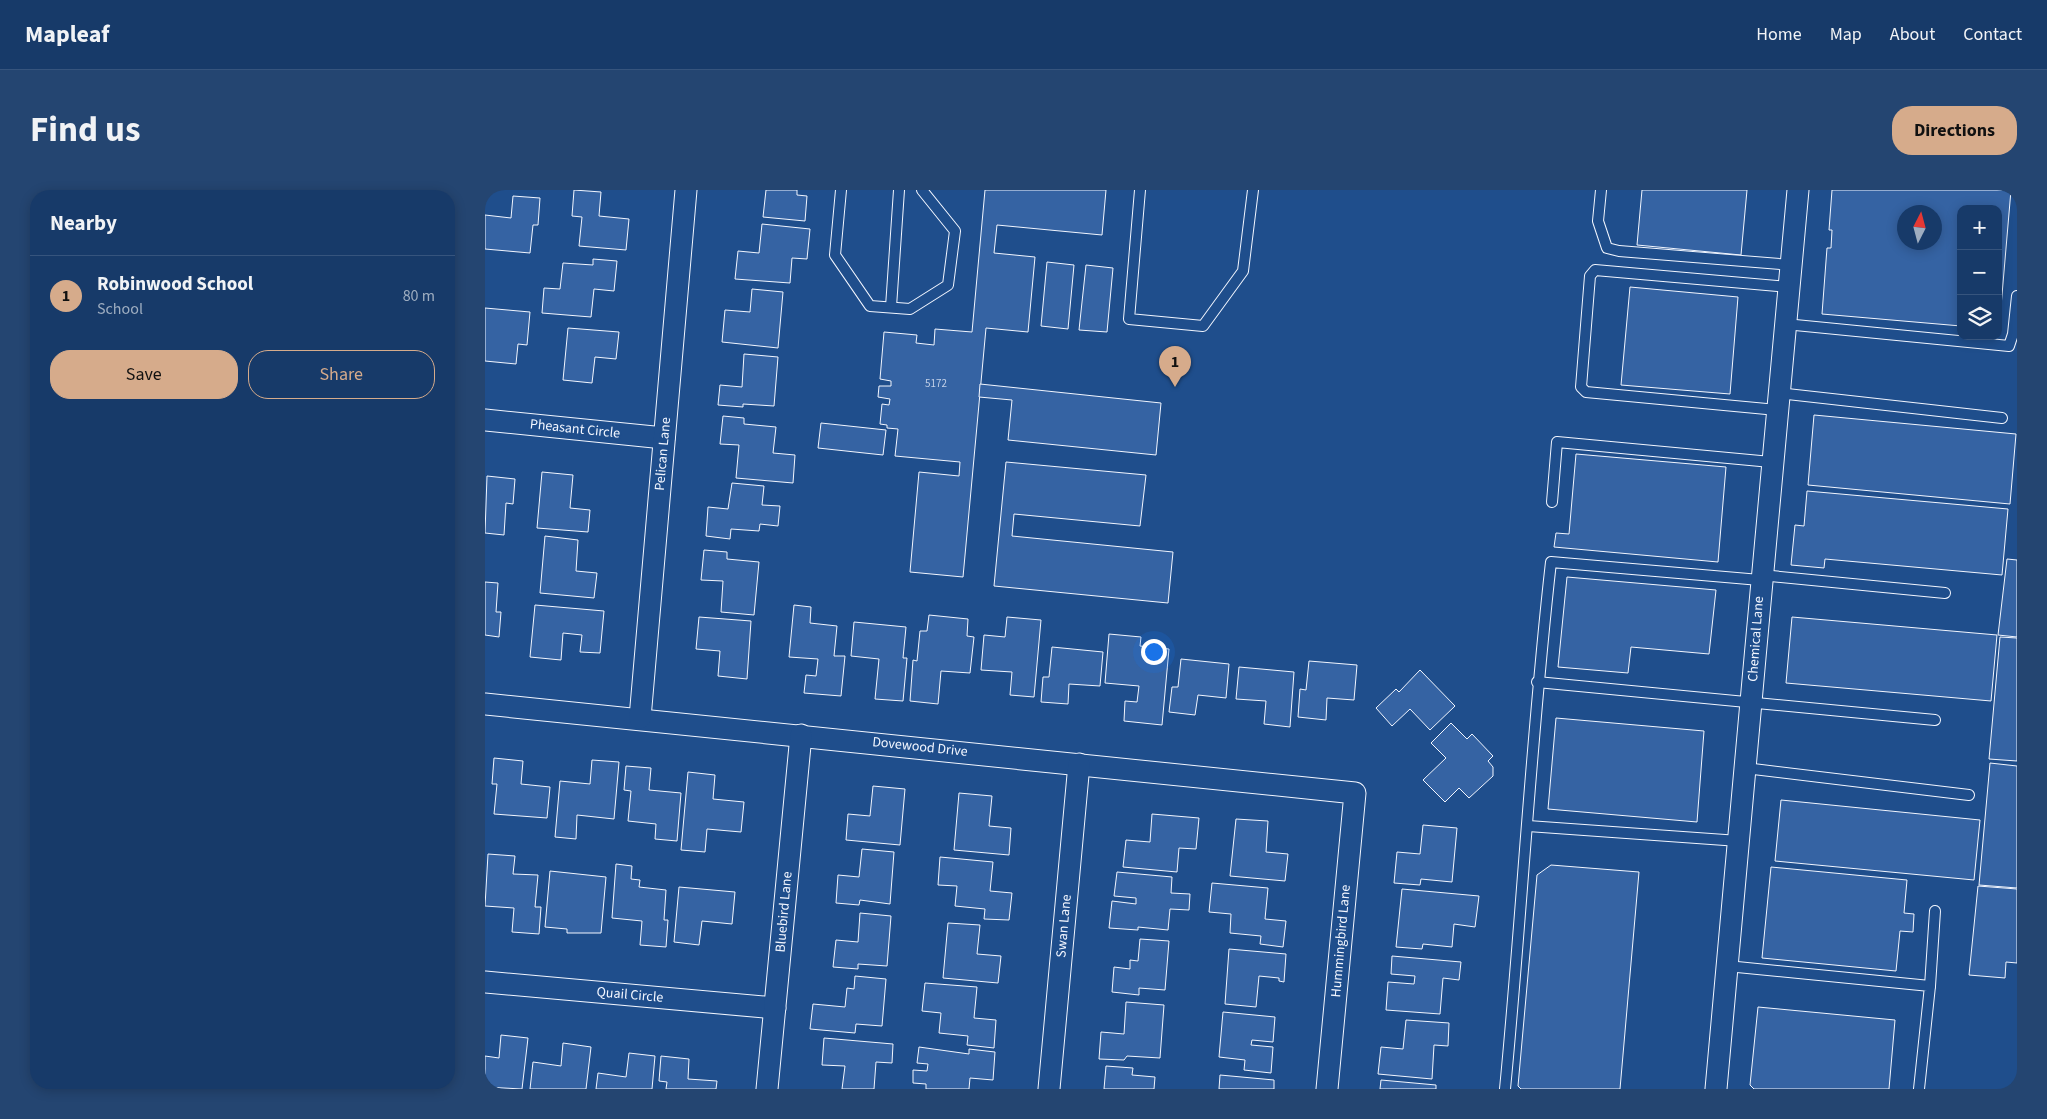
<!DOCTYPE html>
<html lang="en">
<head>
<meta charset="utf-8">
<style>
  :root { --surface:#173a69; --page:#244571; --text:#f1f3f6; --muted:#9eadc0; --line:#36547d; --accent:#d6ab8b }
  body { margin:0; font-family:"Source Sans 3",sans-serif; background:var(--page); color:var(--text) }
  .controls { position:absolute; right:15px; top:15px; display:grid; overflow:hidden; border-radius:10px; box-shadow:0 2px 12px #0003 }
  .controls button { width:45px; height:45px; display:grid; place-items:center; padding:0; border:0; border-bottom:1px solid var(--line); background:var(--surface); color:var(--text); font:25px sans-serif }
  .compass { position:absolute; left:1412px; top:15px; width:45px; height:45px; border-radius:50%; background:var(--surface); box-shadow:0 2px 12px #0003; rotate:6deg }
  .you { position:absolute; left:668px; top:461px; width:18px; height:18px; margin:-12px; border:4px solid #fff; border-radius:50%; background:#1a73e8; box-shadow:0 0 0 8px #1a73e833 }
  .badge { display:grid; place-items:center; width:32px; height:32px; border-radius:50%; background:var(--accent); color:#111; font-size:16px; font-weight:700 }
  .pin { position:absolute; translate:-50% -41px; filter:drop-shadow(0 1px 2px #0008) }
  .pin::after { content:''; position:absolute; top:26px; width:18px; height:15px; background:inherit; clip-path:polygon(0 0,100% 0,50% 100%) }
  .list { margin:0; padding:0; list-style:none }
  h2 { display:flex; justify-content:space-between; align-items:center; height:65px; margin:0; padding:0 20px; font-size:21px }
  h2 small { font-size:16px; font-weight:400; color:var(--muted) }
  .list li { display:grid; grid-template-columns:32px 1fr auto; gap:15px; align-items:center; box-sizing:border-box; height:80px; padding:0 20px; border-top:1px solid var(--line) }
  .list b { display:block; font-size:19px; white-space:nowrap }
  .list p { margin:0; font-size:16px; white-space:nowrap; color:var(--muted) }
  .list em { font-size:16px; font-style:normal; color:var(--muted) }
  .actions { display:flex; gap:10px; padding:15px 20px }
  .actions a { flex:1; padding:11px 0; border:1px solid var(--accent); border-radius:20px; text-align:center; font-size:18px; color:var(--accent) }
  .actions .main { background:var(--accent); color:#111 }
  .icon { flex:none; width:28px; height:28px; fill:none; stroke:currentColor; stroke-width:2; stroke-linecap:round; stroke-linejoin:round }
  .map { position:relative; flex:none; width:1532px; height:899px; overflow:hidden; border-radius:20px }
  header { display:flex; align-items:center; gap:30px; box-sizing:border-box; height:70px; padding:0 25px; background:var(--surface); border-bottom:1px solid var(--line) }
  header strong { font-size:24px }
  nav { display:flex; gap:28px; margin-inline-start:auto; font-size:18px }
  .intro { display:flex; align-items:center; justify-content:space-between; box-sizing:border-box; height:120px; padding:0 30px }
  h1 { margin:0; font-size:35px }
  .button { padding:12px 22px; border-radius:20px; background:var(--accent); color:#111; font-size:18px; font-weight:700 }
  main { display:flex; gap:30px; padding:0 30px }
  aside { flex:1; background:var(--surface); border-radius:20px; box-shadow:0 2px 12px #0003 }
  .map>svg:first-child { display:block }
  .building { fill:#3563a3; stroke:#f2f6ff; fill-rule:evenodd }
  .lines { fill:none; stroke-linecap:round; stroke-linejoin:round }
  .lane-casing { stroke:#f2f6ff; stroke-width:12 }
  .street-casing { stroke:#f2f6ff; stroke-width:23 }
  .lane { stroke:#1f4e8c; stroke-width:10 }
  .street { stroke:#1f4e8c; stroke-width:21 }
  .labels { text-anchor:middle; dominant-baseline:central; stroke-width:4; stroke-linejoin:round; paint-order:stroke }
  .number-label { font-size:11px; fill:#c3d1e8 }
  .street-label { font-size:14px; fill:#f2f6ff; stroke:#1f4e8c }
</style>
</head>
<body>
<header>
<strong>Mapleaf</strong>
<nav><a>Home</a><a>Map</a><a>About</a><a>Contact</a></nav>
</header>
<div class="intro"><h1>Find us</h1><a class="button">Directions</a></div>
<main>
<aside>
<h2>Nearby<small></small></h2>
<ul class="list">
<li><span class="badge">1</span><div><b>Robinwood School</b><p>School</p></div><em>80 m</em></li>
</ul>
<div class="actions"><a class="main">Save</a><a>Share</a></div>
</aside>
<div class="map">
<svg width="1532" height="899" viewBox="0 0 1532 899">
  <rect width="100%" height="100%" fill="#1f4e8c"/>
  <g class="building">
    <path d="M89 0 116 2 114 26 144 29 141 60 94 56 97 27 87 26Z"/>
    <path d="M281 0H312V5L322 6 320 31 278 27Z"/>
    <path d="M500 0H621L617 45 512 35 509 63 550 67 543 142 501 138 478 387 425 382 434 282 474 286 475 272 410 266 413 239 402 238V235L395 234 397 214 404 215 405 209 393 207 394 196H406V191L395 189 399 142 432 145 431 153 449 155 450 139 487 142Z"/>
    <path d="M1157 0H1262L1256 65 1152 55Z"/>
    <path d="M1347 0H1526L1514 140 1513 19H1476V136L1337 124 1342 58H1346L1347 40H1344ZM1420 22H1450V52H1420Z"/>
    <path d="M28 6 55 8 53 35H48L45 63 0 59V25L26 28Z"/>
    <path d="M277 34 325 39 322 69 307 68 305 93 250 89 253 61 274 63Z"/>
    <path d="M108 69 132 71 129 101 109 99 106 127 57 123 59 98 75 99 78 73 108 75Z"/>
    <path d="M562 72 589 75 583 139 556 136Z"/>
    <path d="M601 75 628 78 622 142 594 140Z"/>
    <path d="M1145 97 1253 107 1245 204 1136 195Z"/>
    <path d="M267 99 298 102 293 158 237 152 240 120 265 122Z"/>
    <path d="M0 118 45 122 42 155 33 154 31 174 0 171Z"/>
    <path d="M83 138 134 142 131 169 110 167 107 193 78 190Z"/>
    <path d="M259 164 293 167 289 216 258 214V217L233 215 235 195 257 197Z"/>
    <path d="M495 194 676 213 671 265 523 250 527 210 494 207Z"/>
    <path d="M1329 225 1531 244 1525 314 1323 295Z"/>
    <path d="M238 226 259 228V234L291 237 288 263 310 265 308 293 251 288 254 255 235 254Z"/>
    <path d="M336 233 401 240 398 265 333 258Z"/>
    <path d="M1091 264 1241 277 1233 372 1069 357 1071 343 1084 344Z"/>
    <path d="M521 272 661 285 655 336 529 324 527 346 688 362 683 413 509 396Z"/>
    <path d="M57 282 88 285 85 318 105 320 103 342 52 338Z"/>
    <path d="M2 286 30 289 28 314 21 313 19 345 0 343Z"/>
    <path d="M247 293 279 296 277 315 295 316 293 336 275 334 274 341 246 339 245 349 221 346 223 317 243 319Z"/>
    <path d="M1322 301 1523 319 1517 385 1340 369 1339 378 1306 375 1310 335 1319 336Z"/>
    <path d="M60 346 93 350 91 381 112 383 109 408 55 403Z"/>
    <path d="M219 360 242 362V369L274 372 269 425 236 422 238 391 216 390Z"/>
    <path d="M1522 369 1532 370V447L1513 445Z"/>
    <path d="M1082 387 1231 400 1224 464 1146 457 1143 483 1073 477Z"/>
    <path d="M0 392 13 393 11 422H16L14 447 0 445Z"/>
    <path d="M50 415 119 421 115 463 95 462 97 445 78 443 76 470 45 467Z"/>
    <path d="M309 415 326 417 325 433 352 436 349 466H360L356 506 319 503 321 485 331 486 333 469 304 467Z"/>
    <path d="M444 425 483 429 482 446 489 447 485 483 456 481 453 514 425 511 428 470 432 471 435 441H442Z"/>
    <path d="M214 427 266 431 262 489 233 486 235 461 211 459Z"/>
    <path d="M522 427 556 430 549 507 525 505 527 482 496 480 499 445 520 447Z"/>
    <path d="M1307 427 1512 445 1506 511 1301 493Z"/>
    <path d="M369 432 421 437 418 468H422L418 511 390 509 394 469 366 466Z"/>
    <path d="M624 444 656 447 655 456 684 459 677 535 639 531 640 511 652 512 654 496 620 493Z"/>
    <path d="M1515 447 1532 448V571L1504 569Z"/>
    <path d="M567 457 618 462 615 496 584 494 583 514 556 512 558 487H564Z"/>
    <path d="M696 469 744 474 741 508 713 505 710 525 684 522 687 497H693Z"/>
    <path d="M824 471 872 475 869 510 842 508 841 530 813 527 815 499 821 500Z"/>
    <path d="M754 477 809 482 805 537 779 534 781 511 751 509Z"/>
    <path d="M935 480 970 516 945 540 925 519 907 536 891 518 911 499 914 502Z"/>
    <path d="M1071 528 1219 541 1212 632 1063 619Z"/>
    <path d="M966 533 982 549 987 544 1008 566 1003 571 1008 577V586L984 608 974 598 960 612 938 590 961 568 946 553Z"/>
    <path d="M9 568 38 571 36 594 65 597 62 628 9 624 12 594H7Z"/>
    <path d="M107 570 134 572 129 629 92 625 91 649 70 647 75 591 105 594Z"/>
    <path d="M1505 573 1532 576V698L1494 695Z"/>
    <path d="M141 576 166 578 164 600 196 603 192 651 170 649 171 634 143 631 146 601 139 600Z"/>
    <path d="M203 582 230 585 228 609 259 612 256 642 222 639 220 662 196 660Z"/>
    <path d="M388 596 420 599 415 655 361 650 363 624 385 626Z"/>
    <path d="M474 603 507 606 504 636 526 638 524 665 469 660Z"/>
    <path d="M1296 610 1495 630 1489 690 1290 671Z"/>
    <path d="M667 624 714 628 711 659 694 658 692 682 638 677 641 650 665 652Z"/>
    <path d="M751 629 783 631 781 662 803 664 800 691 745 686Z"/>
    <path d="M938 635 972 638 967 692 936 689 935 695 909 693 912 662 935 664Z"/>
    <path d="M377 659 409 662 405 714 375 710 374 715 351 713 353 685 374 687Z"/>
    <path d="M3 664 30 666 28 684 53 685 50 717H56L54 744 27 742 29 718 0 716Z"/>
    <path d="M455 667 508 672 505 701 527 703 524 730 499 729 500 719 470 716 472 696 453 695Z"/>
    <path d="M131 674 147 676 146 689 155 690 154 697 181 700 179 730H183L181 757 155 755 157 731 127 728Z"/>
    <path d="M1066 675 1154 682 1135 899H1036L1033 896 1052 685Z"/>
    <path d="M1286 677 1422 690 1419 723 1429 724 1428 742 1415 741 1411 781 1277 768Z"/>
    <path d="M65 681 121 687 116 743H82V739L60 737Z"/>
    <path d="M632 682 687 687 686 703 705 704 704 720 685 719 683 740 653 737V740L624 738 627 711 651 714V708L629 706Z"/>
    <path d="M727 693 783 698 780 729 801 731 798 757 775 754 776 746 745 743 746 724 724 722Z"/>
    <path d="M1493 696 1532 699V773L1521 772 1520 788 1484 785Z"/>
    <path d="M194 697 250 702 247 734 217 731 214 755 189 752Z"/>
    <path d="M917 699 994 706 990 737 969 734 967 757 938 754 937 759 911 757Z"/>
    <path d="M375 723 406 726 402 776 373 774V779L348 777 351 750 373 752Z"/>
    <path d="M463 733 495 735 492 764 516 766 513 793 458 788Z"/>
    <path d="M655 749 684 751 680 800 654 798V805L627 802 629 777 645 779V770L653 771Z"/>
    <path d="M744 759 801 764 799 792 794 791V788L774 786 771 817 740 814Z"/>
    <path d="M907 766 976 772 974 790 958 788 955 824 901 820 903 792 929 794 930 786 906 784Z"/>
    <path d="M370 786 401 789 397 836 371 834 370 843 325 839 328 814 360 817 362 798 369 799Z"/>
    <path d="M440 793 492 797 489 828 511 830 509 858 482 855 483 846 454 843 456 823 437 821Z"/>
    <path d="M641 812 679 815 675 868 642 866 639 870 614 869 616 842 639 844Z"/>
    <path d="M1273 817 1410 830 1404 899H1269L1265 895Z"/>
    <path d="M738 822 790 827 788 852 767 850 766 855 788 857 786 883 759 880 760 870 734 867Z"/>
    <path d="M921 830 964 833 963 856 949 855 947 889 893 884 896 857 918 859Z"/>
    <path d="M16 845 43 848 37 899 0 897V866L14 868Z"/>
    <path d="M339 848 408 854 407 873 391 872 389 899H357L360 876 337 875Z"/>
    <path d="M78 853 106 857 101 899H45L48 872 76 876Z"/>
    <path d="M434 857 484 864V859L510 862 508 890 485 888 484 899H441V894L428 893V880L442 881 443 874 432 873Z"/>
    <path d="M144 863 170 866 167 899H111L113 883 141 887Z"/>
    <path d="M176 866 204 869 203 889 232 891 231 899H181L182 892 174 891Z"/>
    <path d="M621 876 648 878 647 885 670 887 669 899H619Z"/>
    <path d="M735 885 789 890V899H734Z"/>
    <path d="M896 890 951 895V899H895Z"/>
  </g>
  <g class="lines">
    <g class="lane-casing">
      <g id="lane">
        <path d="M356 0 350 65 385 116 425 119 463 95 470 41 437 0"/>
        <path d="M655 0 644 129 718 136 758 81 768 0"/>
        <path d="M1116 0 1113 31 1122 58 1134 61 1306 75"/>
        <path d="M406 117 414 0"/>
        <path d="M1300 134 1524 156 1528 144 1532 106"/>
        <path d="M1293 203 1517 228"/>
        <path d="M1292 220 1101 202 1096 197 1105 86 1110 80 1303 97"/>
        <path d="M1067 312 1072 252 1286 272"/>
        <path d="M1276 385 1460 403"/>
        <path d="M1052 492 1450 530"/>
        <path d="M1260 578 1484 605"/>
        <path d="M1043 636 1254 651"/>
        <path d="M1242 776 1445 796 1434 899"/>
        <path d="M1445 796 1450 721"/>
        <path d="M1020 899C1037 723 1046 547 1066 372L1275 390"/>
      </g>
    </g>
    <g class="street-casing">
      <g id="street">
        <path d="M0 230 179 248"/>
        <path d="M0 514 870 603 842 899"/>
        <path d="M155 528 201 0"/>
        <path d="M0 792 290 818"/>
        <path d="M282 899 316 545"/>
        <path d="M564 899 594 574"/>
        <path d="M1231 899C1259 599 1284 300 1313 0"/>
      </g>
    </g>
    <use href="#lane" class="lane"/>
    <use href="#street" class="street"/>
  </g>
  <g class="labels">
    <g class="number-label">
      <text x="451" y="193">5172</text>
    </g>
    <g class="street-label">
      <text transform="translate(90 239) rotate(6)">Pheasant Circle</text>
      <text transform="translate(178 264) rotate(-85)">Pelican Lane</text>
      <text transform="translate(1271 449) rotate(-86)">Chemical Lane</text>
      <text transform="translate(435 557) rotate(6)">Dovewood Drive</text>
      <text transform="translate(299 722) rotate(-85)">Bluebird Lane</text>
      <text transform="translate(579 736) rotate(-85)">Swan Lane</text>
      <text transform="translate(856 751) rotate(-85)">Hummingbird Lane</text>
      <text transform="translate(145 805) rotate(5)">Quail Circle</text>
    </g>
  </g>
</svg>
<div class="controls">
<button>+</button>
<button>−</button>
<button><svg class="icon" aria-label="layers" viewBox="0 0 24 24"><path d="M12 4l9 5-9 5-9-5zM3 14l9 5 9-5"/></svg></button>
</div>
<svg class="compass" viewBox="-18 -18 36 36"><path d="M0-13l5 13h-10z" fill="#e53935"/><path d="M0 13l5-13h-10z" fill="#9eadc0"/></svg>
<div class="you"></div>
<div class="pin badge" style="left:690px;top:197px">1</div>
</div>
</main>
</body>
</html>
